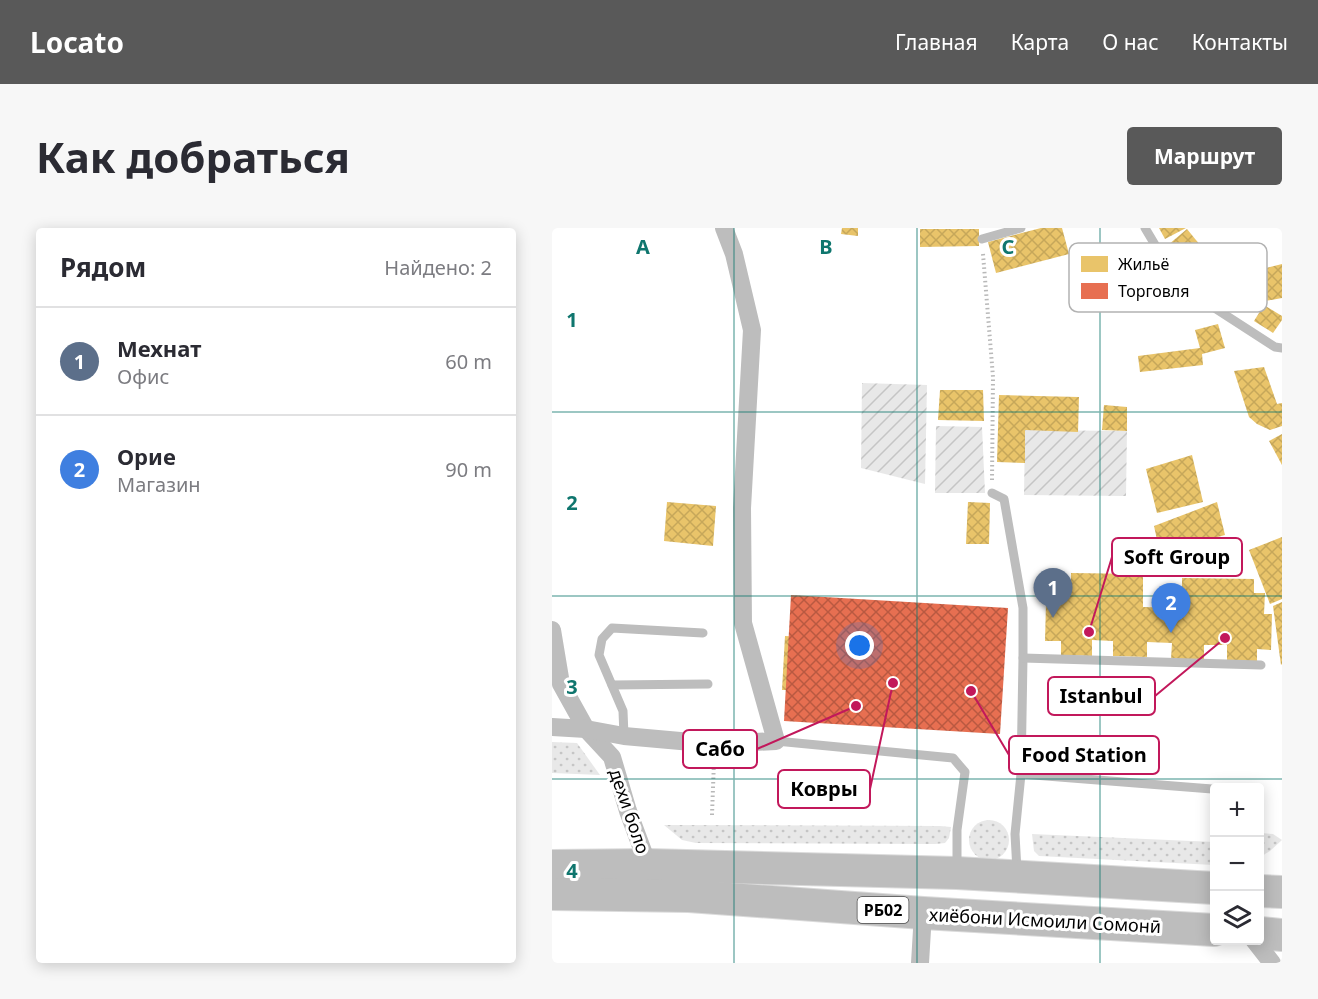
<!DOCTYPE html>
<html lang="ru">
<head>
<meta charset="utf-8">
<style>
  :root { --surface:#fff; --page:#f7f7f7; --text:#2b2b33; --muted:#7c7c81; --line:#e1e1e2; --accent:#595959 }
  body { margin:0; font-family:"Noto Sans",sans-serif; background:var(--page); color:var(--text) }
  .controls { position:absolute; right:18px; bottom:18px; display:grid; overflow:hidden; border-radius:6px; box-shadow:0 3px 15px #0003 }
  .controls button { width:54px; height:54px; display:grid; place-items:center; padding:0; border:0; border-bottom:2px solid var(--line); background:var(--surface); color:var(--text); font:30px sans-serif }
  .you { position:absolute; left:308px; top:418px; width:21px; height:21px; margin:-15px; border:4px solid #fff; border-radius:50%; background:#1a73e8; box-shadow:0 0 0 9px #1a73e833 }
  .badge { display:grid; place-items:center; width:39px; height:39px; border-radius:50%; background:var(--accent); color:#fff; font-size:20px; font-weight:700 }
  .pin { position:absolute; translate:-50% -50px; filter:drop-shadow(0 2px 3px #0008) }
  .pin::after { content:''; position:absolute; top:32px; width:21px; height:18px; background:inherit; clip-path:polygon(0 0,100% 0,50% 100%) }
  .list { margin:0; padding:0; list-style:none }
  h2 { display:flex; justify-content:space-between; align-items:center; height:78px; margin:0; padding:0 24px; font-size:26px }
  h2 small { font-size:20px; font-weight:400; color:var(--muted) }
  .list li { display:grid; grid-template-columns:39px 1fr auto; gap:18px; align-items:center; box-sizing:border-box; height:108px; padding:0 24px; border-top:2px solid var(--line) }
  .list b { display:block; font-size:22px; white-space:nowrap }
  .list p { margin:0; font-size:20px; white-space:nowrap; color:var(--muted) }
  .list em { font-size:20px; font-style:normal; color:var(--muted) }
  .icon { flex:none; width:33px; height:33px; fill:none; stroke:currentColor; stroke-width:2; stroke-linecap:round; stroke-linejoin:round }
  .map { position:relative; flex:none; width:730px; height:735px; overflow:hidden; border-radius:6px }
  header { display:flex; align-items:center; gap:36px; box-sizing:border-box; height:84px; padding:0 30px; background:var(--accent); color:#fff }
  header strong { font-size:28px }
  nav { display:flex; gap:33px; margin-inline-start:auto; font-size:21px }
  .intro { display:flex; align-items:center; justify-content:space-between; box-sizing:border-box; height:144px; padding:0 36px }
  h1 { margin:0; font-size:42px }
  .button { padding:15px 27px; border-radius:6px; background:var(--accent); color:#fff; font-size:21px; font-weight:700 }
  main { display:flex; gap:36px; padding:0 36px }
  aside { flex:1; background:var(--surface); border-radius:6px; box-shadow:0 3px 15px #0003 }
  .map>svg:first-child { display:block }
  .grass { fill:url(#grass-dots) }
  .garden { fill:url(#garden-furrows) }
  .homes { fill:url(#homes-cross-hatch) }
  .shops { fill:url(#shops-cross-hatch) }
  .lines { fill:none; stroke-linecap:round; stroke-linejoin:round }
  .trunk-casing { stroke:#dbdbdb; stroke-width:34 }
  .path { stroke:#b8b8b8; stroke-width:4; stroke-dasharray:1.5 3; stroke-linecap:butt }
  .service { stroke:#bdbdbd; stroke-width:9 }
  .minor { stroke:#bdbdbd; stroke-width:18 }
  .trunk { stroke:#bdbdbd; stroke-width:32 }
  .grid { fill:none; stroke:#0f766e; stroke-width:1.5; stroke-opacity:0.55 }
  .labels { text-anchor:middle; dominant-baseline:central; stroke-width:6; stroke-linejoin:round; paint-order:stroke }
  .shield { fill:#fff; stroke:#4c4c4c; stroke-width:1.5 }
  .shield-label { font-size:16px; font-weight:bold; fill:#000 }
  .street-label { font-size:18px; fill:#000; stroke:#fff }
  .key { fill:#fff; stroke:#b2b2b2; stroke-width:1.5 }
  .key-label { font-size:16px; fill:#000 }
  .grid-label { font-size:20px; text-anchor:middle; font-weight:bold; fill:#0f766e; stroke:#fff; stroke-width:6; stroke-linejoin:round; paint-order:stroke }
  .leader { fill:none; stroke:#c2185b; stroke-width:2 }
  .callout-dot { fill:#c2185b; stroke:#fff; stroke-width:2 }
  .callout { fill:#fff; stroke:#c2185b; stroke-width:2 }
  .callout-label { font-size:20px; text-anchor:middle; font-weight:bold; fill:#000 }
</style>
</head>
<body>
<header>
<strong>Locato</strong>
<nav><a>Главная</a><a>Карта</a><a>О нас</a><a>Контакты</a></nav>
</header>
<div class="intro"><h1>Как добраться</h1><a class="button">Маршрут</a></div>
<main>
<aside>
<h2>Рядом<small>Найдено: 2</small></h2>
<ul class="list">
<li><span class="badge" style="background:#5c6f8a">1</span><div><b>Мехнат</b><p>Офис</p></div><em>60 m</em></li>
<li><span class="badge" style="background:#3f7fe0">2</span><div><b>Орие</b><p>Магазин</p></div><em>90 m</em></li>
</ul>
</aside>
<div class="map">
<svg width="730" height="735" viewBox="0 0 730 735">
  <defs>
    <pattern id="grass-dots" width="8" height="8" patternUnits="userSpaceOnUse" patternTransform="scale(1.5)"><rect width="8" height="8" fill="#e8e8e8"/><path d="M2 2h.1M6 6h.1" fill="none" stroke="#c5c5c5" stroke-width="1.8" stroke-linecap="round"/></pattern>
    <pattern id="garden-furrows" width="10" height="10" patternUnits="userSpaceOnUse" patternTransform="scale(1.5)"><rect width="10" height="10" fill="#e8e8e8"/><path d="M-1 1l2-2M0 10L10 0M9 11l2-2" fill="none" stroke="#c5c5c5"/></pattern>
    <pattern id="homes-cross-hatch" width="8" height="8" patternUnits="userSpaceOnUse" patternTransform="scale(1.5)"><rect width="8" height="8" fill="#e9c46a"/><path d="M0 0l8 8M0 8l8-8" fill="none" stroke="#c6a75a"/></pattern>
    <pattern id="shops-cross-hatch" width="8" height="8" patternUnits="userSpaceOnUse" patternTransform="scale(1.5)"><rect width="8" height="8" fill="#e76f51"/><path d="M0 0l8 8M0 8l8-8" fill="none" stroke="#b95941"/></pattern>
  </defs>
  <rect width="100%" height="100%" fill="#fff"/>
  <g class="grass">
    <path d="M0 514 25 515 48 547 0 545Z"/>
    <circle cx="437" cy="612" r="20"/>
    <path d="M112 597 388 598 399 599 397 610 393 615 383 616 144 615 130 612Z"/>
    <path d="M710 605 721 606 730 612 718 623 708 629V606Z"/>
    <path d="M480 606 662 614V637L487 628 482 623Z"/>
  </g>
  <g class="garden">
    <path d="M310 155 375 157 373 256 309 240Z"/>
    <path d="M384 198 430 199 433 265H383Z"/>
    <path d="M473 202 575 203 574 268 472 267Z"/>
  </g>
  <g class="homes">
    <path d="M290 0H306V8L289 6Z"/>
    <path d="M489 0H510L517 26 444 45 436 14Z"/>
    <path d="M607 0H634L613 11Z"/>
    <path d="M368 1H427V18L368 19Z"/>
    <path d="M635 1 666 39 648 54 616 17Z"/>
    <path d="M730 36V70L681 79 650 57 688 40 690 46Z"/>
    <path d="M712 77 730 88V92L721 105 702 93Z"/>
    <path d="M666 96 673 120 650 126 651 137 588 144 586 128 648 120 643 102Z"/>
    <path d="M712 139 725 176 730 175V198L718 202 705 196 697 189 682 143Z"/>
    <path d="M388 162H431L432 193 386 192Z"/>
    <path d="M447 167 527 169 526 204 473 202V235L445 234Z"/>
    <path d="M552 177 575 179V203L550 202Z"/>
    <path d="M730 206V237L717 213Z"/>
    <path d="M640 227 651 274 605 285 594 241Z"/>
    <path d="M115 274 164 278 161 318 112 313Z"/>
    <path d="M416 274 438 275 437 316H414Z"/>
    <path d="M665 274 673 307 608 325 602 298Z"/>
    <path d="M730 309V371L718 376 697 322Z"/>
    <path d="M519 345 591 346V379L630 380V350L702 351V365H713L712 386H720L719 422 705 421V433H675V417H652V432L619 431 620 415 595 414V429L561 428V413L540 412V428L509 427V413H493L494 375H503L504 357H519Z"/>
    <path d="M730 374V436L729 437 721 378Z"/>
    <path d="M253 399 311 403 310 415H318L317 431H325L322 472H314L313 486 238 481 240 462H230L233 408 252 409Z"/>
    <path d="M376 408 434 411 433 424H441L440 439 448 440 445 481H437L436 494 361 490 363 471 353 470 357 416 375 417Z"/>
  </g>
  <path class="shops" d="M239 367 456 380 448 506 232 493Z"/>
  <g class="lines">
    <g class="trunk-casing">
      <g id="trunk">
        <path d="M0 638 96 637 405 645 662 660"/>
        <path d="M708 663 730 664"/>
        <path d="M0 666 137 668 371 685 662 702"/>
        <path d="M708 705 730 707"/>
      </g>
    </g>
    <g class="path">
      <path d="M431 26 441 149 440 252"/>
      <path d="M160 587 162 533"/>
    </g>
    <g class="service">
      <path d="M593 0 627 57 723 119 730 120"/>
      <path d="M430 11 469 0"/>
      <path d="M440 265 452 271 471 380V430L469 546 463 606 465 643"/>
      <path d="M471 430 709 437"/>
      <path d="M60 457 156 456"/>
      <path d="M72 508 71 483 47 427 50 411 60 400 151 405"/>
      <path d="M224 513 401 530 413 544 405 602V641"/>
      <path d="M469 546 660 561"/>
    </g>
    <g class="minor">
      <path d="M0 402 9 456 34 501 60 529 76 583 96 637"/>
      <path d="M0 499 34 501 72 508 162 516 224 513 191 395 190 280 200 102 182 26 172 0"/>
      <path d="M702 712 720 735"/>
      <path d="M368 735 371 685"/>
    </g>
    <use href="#trunk" class="trunk"/>
  </g>
  <path class="grid" d="M182 0V735M365 0V735M548 0V735M0 184H730M0 368H730M0 551H730"/>
  <g class="labels">
    <rect class="shield" x="305.5" y="669" width="51" height="26" rx="4.5"/>
    <g class="shield-label">
      <text x="331" y="682">РБ02</text>
    </g>
    <g class="street-label">
      <text transform="translate(78 583) rotate(71)">дехи боло</text>
      <text transform="translate(493 692) rotate(3)">хиёбони Исмоили Сомонӣ</text>
    </g>
  </g>
  <rect x="517" y="15" width="198" height="69" rx="9" class="key"/>
  <rect x="529" y="28" width="27" height="16" fill="#e9c46a"/>
  <rect x="529" y="55" width="27" height="16" fill="#e76f51"/>
  <g class="key-label">
    <text x="566" y="42">Жильё</text>
    <text x="566" y="69">Торговля</text>
  </g>
  <g class="grid-label">
    <text x="91" y="26">A</text>
    <text x="274" y="26">B</text>
    <text x="456" y="26">C</text>
    <text x="20" y="99">1</text>
    <text x="20" y="282">2</text>
    <text x="20" y="466">3</text>
    <text x="20" y="650">4</text>
  </g>
  <path class="leader" d="M537 404L560 329M673 410L603 468M304 478L205 521M419 463L457 527M341 455L318 561"/>
  <g class="callout-dot">
    <circle cx="537" cy="404" r="6"/>
    <circle cx="673" cy="410" r="6"/>
    <circle cx="304" cy="478" r="6"/>
    <circle cx="419" cy="463" r="6"/>
    <circle cx="341" cy="455" r="6"/>
  </g>
  <g class="callout">
    <rect x="560" y="310" width="130" height="38" rx="6"/>
    <rect x="496" y="449" width="107" height="38" rx="6"/>
    <rect x="131" y="502" width="74" height="38" rx="6"/>
    <rect x="457" y="508" width="150" height="38" rx="6"/>
    <rect x="226" y="542" width="92" height="38" rx="6"/>
  </g>
  <g class="callout-label">
    <text x="625" y="336">Soft Group</text>
    <text x="549" y="475">Istanbul</text>
    <text x="168" y="528">Сабо</text>
    <text x="532" y="534">Food Station</text>
    <text x="272" y="568">Ковры</text>
  </g>
</svg>
<div class="controls">
<button>+</button>
<button>−</button>
<button><svg class="icon" aria-label="layers" viewBox="0 0 24 24"><path d="M12 4l9 5-9 5-9-5zM3 14l9 5 9-5"/></svg></button>
</div>
<div class="you"></div>
<div class="pin badge" style="left:501px;top:390px;background:#5c6f8a">1</div>
<div class="pin badge" style="left:619px;top:405px;background:#3f7fe0">2</div>
</div>
</main>
</body>
</html>
